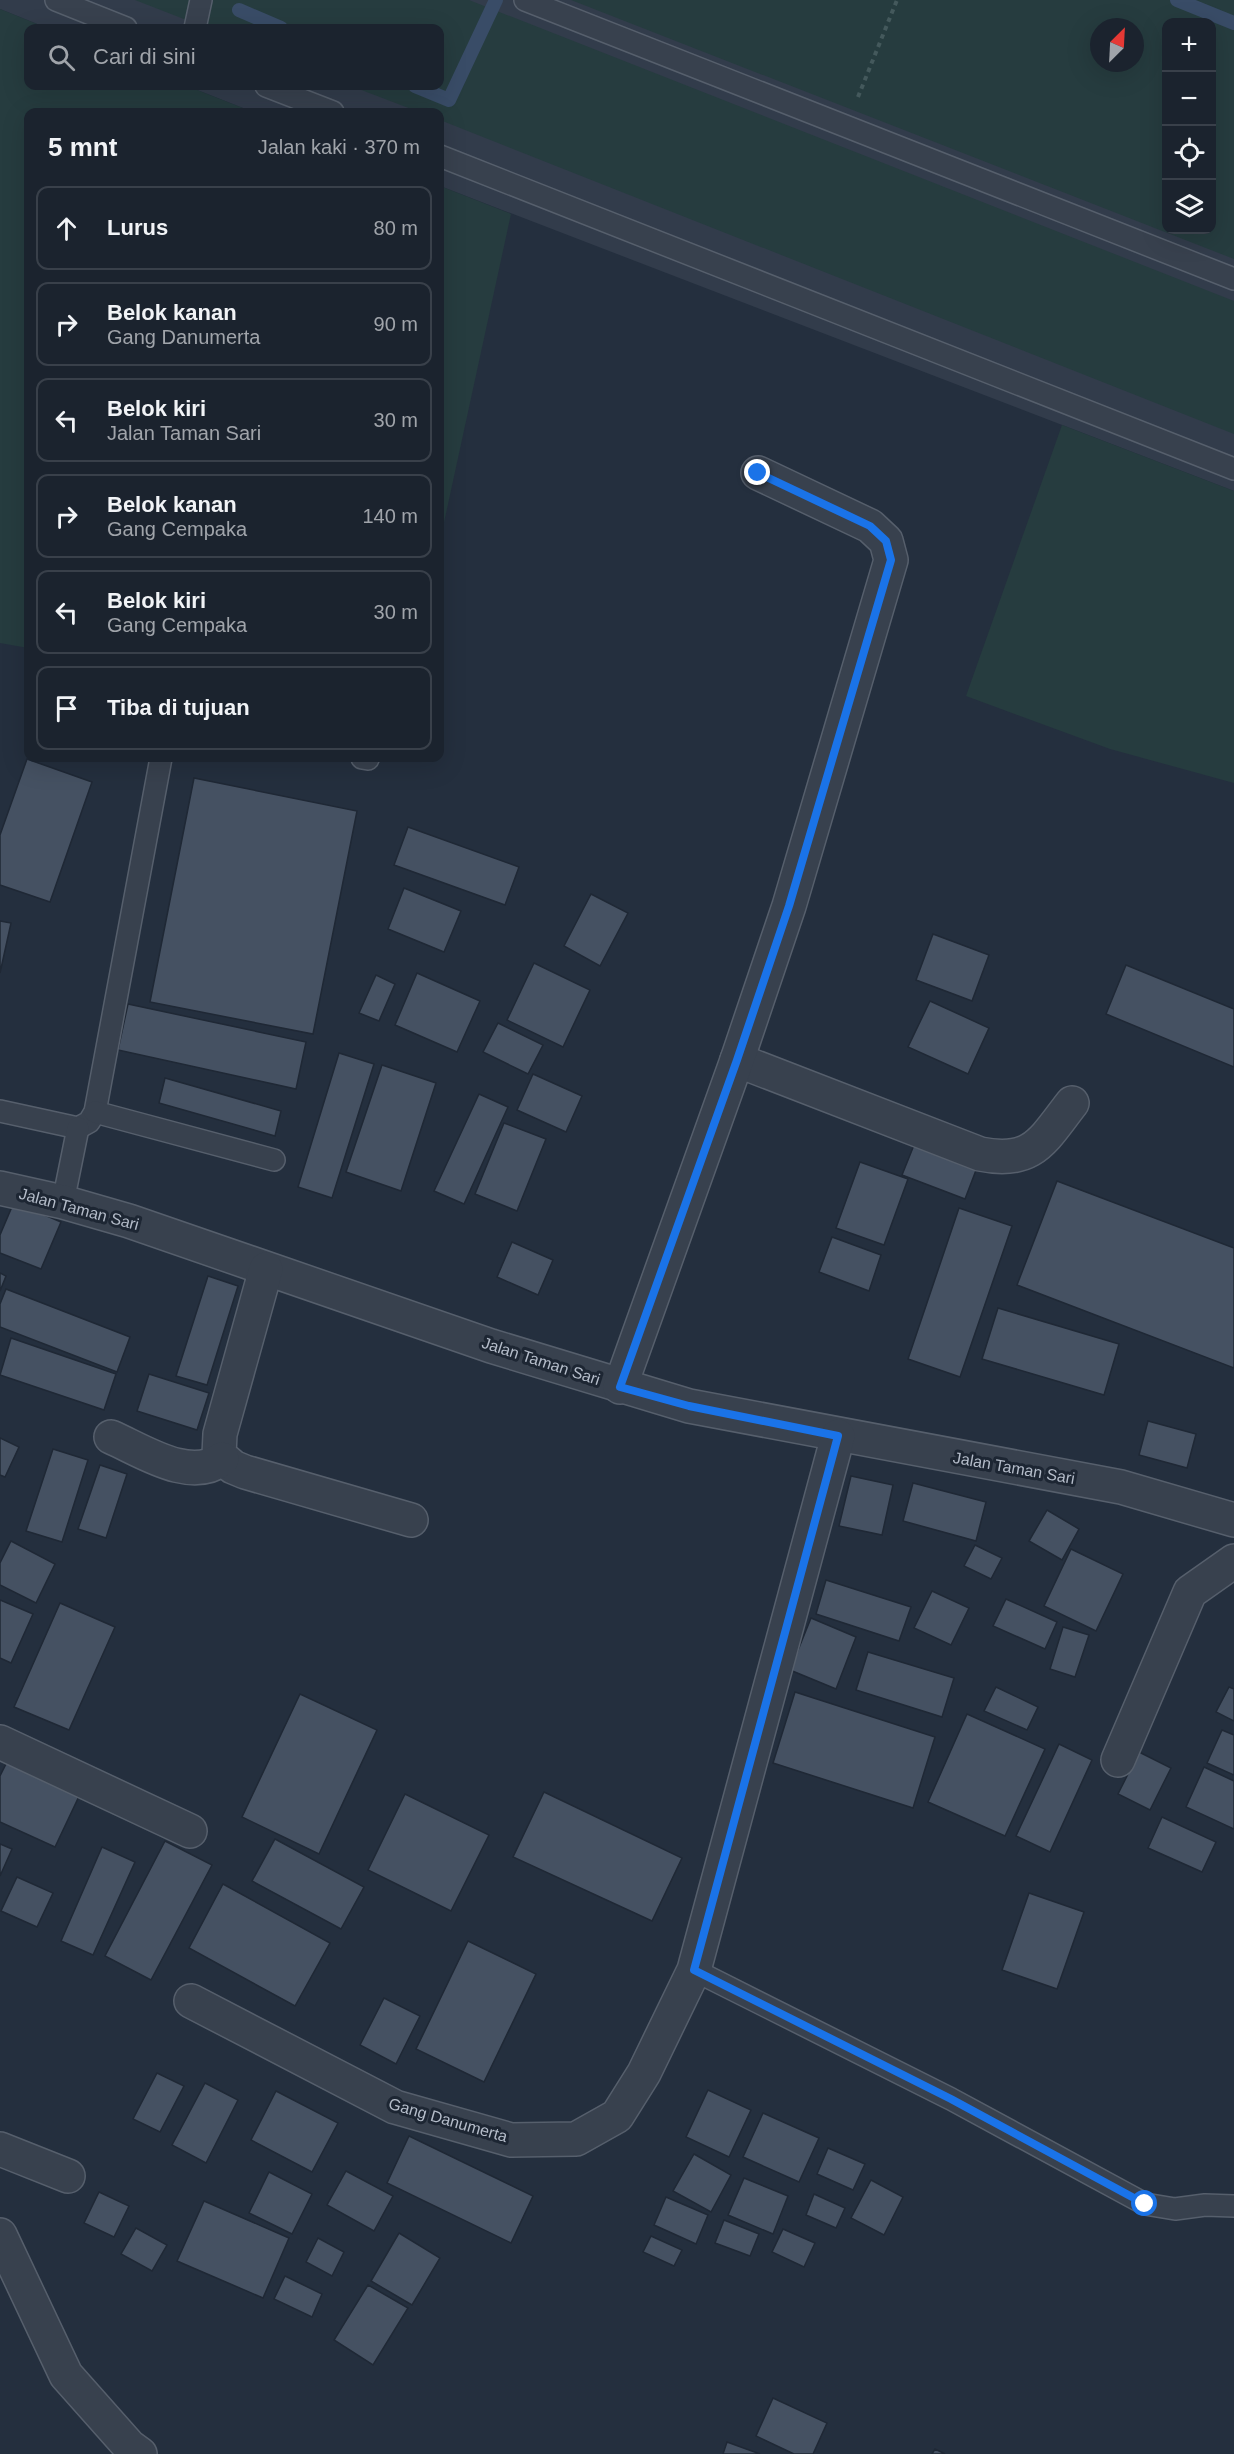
<!DOCTYPE html>
<html lang="id">
<head>
<meta charset="utf-8">
<style>
  :root { --surface:#1b232e; --page:#282f3a; --text:#f1f3f6; --muted:#a0a4aa; --line:#39404a }
  body { margin:0; font-family:Helvetica,sans-serif; background:var(--page); color:var(--text) }
  .controls { position:absolute; right:18px; top:18px; display:grid; overflow:hidden; border-radius:12px; box-shadow:0 6px 24px #0002 }
  .controls button { width:54px; height:54px; display:grid; place-items:center; padding:0; border:0; border-bottom:2px solid var(--line); background:var(--surface); color:var(--text); font:30px sans-serif }
  .compass { position:absolute; left:1090px; top:18px; width:54px; height:54px; border-radius:50%; background:var(--surface); box-shadow:0 6px 24px #0002; rotate:24deg }
  .stop { position:absolute; width:18px; height:18px; margin:-14px; border:4px solid #1a73e8; border-radius:50%; background:#fff }
  .stop.end { background:#1a73e8; border-color:#fff; box-shadow:0 2px 6px #0008 }
  .list { margin:0; padding:0; list-style:none }
  h2 { display:flex; justify-content:space-between; align-items:center; height:78px; margin:0; padding:0 24px; font-size:26px }
  h2 small { font-size:20px; font-weight:400; color:var(--muted) }
  .list li { display:grid; grid-template-columns:39px 1fr auto; gap:18px; align-items:center; box-sizing:border-box; height:84px; margin:0 12px 12px; padding:0 12px; border:2px solid var(--line); border-radius:12px }
  .list b { display:block; font-size:22px; white-space:nowrap }
  .list p { margin:0; font-size:20px; white-space:nowrap; color:var(--muted) }
  .list em { font-size:20px; font-style:normal; color:var(--muted) }
  .icon { flex:none; width:33px; height:33px; fill:none; stroke:currentColor; stroke-width:2; stroke-linecap:round; stroke-linejoin:round }
  .map { position:relative; flex:none; width:1234px; height:2454px; overflow:hidden }
  .search { position:absolute; background:var(--surface); box-shadow:0 6px 24px #0002; left:24px; top:24px; width:420px; height:66px; display:flex; align-items:center; gap:15px; box-sizing:border-box; padding:0 21px; border-radius:12px; color:var(--muted); font-size:22px }
  .panel { position:absolute; background:var(--surface); box-shadow:0 6px 24px #0002; left:24px; top:108px; width:420px; height:654px; border-radius:12px }
  .map>svg:first-child { display:block }
  .airport { fill:#323c4b; fill-rule:evenodd }
  .green { fill:#263c3f; fill-rule:evenodd }
  .lines { fill:none; stroke-linecap:round; stroke-linejoin:round }
  .stream { stroke:#394c67; stroke-width:14 }
  .building { fill:#455162; stroke:#1f2835; stroke-width:1.5 }
  .lane-casing { stroke:#565f6c; stroke-width:24 }
  .street-casing { stroke:#565f6c; stroke-width:36 }
  .path { stroke:#44595c; stroke-width:4; stroke-dasharray:4.5 4.5; stroke-linecap:butt }
  .lane { stroke:#38414e; stroke-width:21 }
  .street { stroke:#38414e; stroke-width:33 }
  .route { stroke:#1a73e8; stroke-width:8 }
  .labels { text-anchor:middle; dominant-baseline:central; stroke-width:6; stroke-linejoin:round; paint-order:stroke }
  .street-label { font-size:16px; fill:#b4bcc9; stroke:#1d2633 }
</style>
</head>
<body>
<div class="map">
<svg width="1234" height="2454" viewBox="0 0 1234 2454">
  <rect width="100%" height="100%" fill="#242f3e"/>
  <path class="airport" d="M0 0H1234V491L440 186V112H253L187 86H440V28H47L0 9ZM1166 22H1212V230H1166ZM1099 27H1135V63H1099Z"/>
  <g class="green">
    <path d="M135 0H469L1234 301V434L440 120V112H419L351 86H440V28H207Z"/>
    <path d="M571 0H1234V259ZM1166 22H1212V230H1166ZM1099 27H1135V63H1099Z"/>
    <path d="M0 9 47 28H28V86H187L253 112H28V648L0 643Z"/>
    <path d="M440 186 511 214 440 541Z"/>
    <path d="M1062 425 1234 491V783L1110 749 966 696Z"/>
  </g>
  <g class="lines">
    <g class="stream">
      <path d="M1177 0 1234 23"/>
      <path d="M239 10 281 28"/>
      <path d="M415 86 449 100 496 0"/>
    </g>
  </g>
  <g class="building">
    <path d="M27 759 92 782 50 902 0 885V835Z"/>
    <path d="M194 778 357 811 313 1034 150 1002Z"/>
    <path d="M408 827 519 867 505 905 394 865Z"/>
    <path d="M404 888 461 911 444 952 388 929Z"/>
    <path d="M591 894 628 913 600 966 564 946Z"/>
    <path d="M0 921 11 923 0 973Z"/>
    <path d="M933 934 989 955 972 1001 916 980Z"/>
    <path d="M534 963 590 990 563 1047 507 1020Z"/>
    <path d="M1126 965 1234 1009V1067L1106 1014Z"/>
    <path d="M417 973 480 1001 457 1052 395 1025Z"/>
    <path d="M376 975 395 984 379 1021 359 1013Z"/>
    <path d="M930 1001 989 1028 968 1074 908 1047Z"/>
    <path d="M128 1004 306 1042 296 1089 118 1050Z"/>
    <path d="M498 1023 543 1045 528 1074 483 1052Z"/>
    <path d="M339 1053 374 1064 332 1198 298 1187Z"/>
    <path d="M382 1065 436 1083 401 1191 346 1172Z"/>
    <path d="M533 1074 582 1096 566 1132 517 1110Z"/>
    <path d="M165 1078 281 1111 275 1136 159 1103Z"/>
    <path d="M479 1094 508 1107 464 1204 434 1191Z"/>
    <path d="M504 1123 546 1139 517 1211 475 1194Z"/>
    <path d="M916 1140 978 1165 965 1199 902 1175Z"/>
    <path d="M860 1162 908 1179 884 1245 836 1228Z"/>
    <path d="M1057 1181 1234 1248V1368L1017 1285Z"/>
    <path d="M14 1202 61 1222 41 1269 0 1253V1235Z"/>
    <path d="M959 1208 1012 1226 960 1377 908 1359Z"/>
    <path d="M832 1237 881 1255 869 1291 819 1272Z"/>
    <path d="M512 1242 553 1260 538 1295 497 1277Z"/>
    <path d="M0 1273 6 1276 0 1291Z"/>
    <path d="M208 1276 238 1286 207 1385 176 1376Z"/>
    <path d="M6 1289 130 1337 117 1372 0 1327V1304Z"/>
    <path d="M998 1308 1119 1344 1104 1395 982 1359Z"/>
    <path d="M11 1338 116 1374 104 1410 0 1375Z"/>
    <path d="M149 1374 209 1393 197 1430 137 1411Z"/>
    <path d="M1148 1421 1196 1434 1187 1468 1139 1455Z"/>
    <path d="M0 1438 19 1447 5 1477 0 1475Z"/>
    <path d="M53 1449 88 1460 62 1542 26 1531Z"/>
    <path d="M100 1465 127 1474 106 1538 78 1529Z"/>
    <path d="M851 1476 893 1485 882 1535 839 1526Z"/>
    <path d="M913 1483 986 1502 976 1541 903 1521Z"/>
    <path d="M1047 1510 1079 1529 1062 1560 1029 1541Z"/>
    <path d="M11 1541 55 1564 36 1603 0 1585V1563Z"/>
    <path d="M975 1545 1002 1558 991 1579 964 1566Z"/>
    <path d="M1071 1549 1123 1574 1096 1631 1044 1606Z"/>
    <path d="M826 1580 911 1607 899 1641 816 1614Z"/>
    <path d="M932 1591 969 1608 951 1645 914 1628Z"/>
    <path d="M1006 1599 1057 1622 1045 1649 993 1626Z"/>
    <path d="M0 1600 33 1614 11 1663 0 1658Z"/>
    <path d="M60 1603 115 1627 69 1730 14 1707Z"/>
    <path d="M811 1618 856 1637 836 1689 790 1670Z"/>
    <path d="M1063 1627 1089 1635 1075 1677 1050 1669Z"/>
    <path d="M868 1652 954 1678 942 1717 856 1690Z"/>
    <path d="M996 1687 1038 1707 1027 1730 984 1711Z"/>
    <path d="M1229 1687 1234 1689V1721L1216 1712Z"/>
    <path d="M795 1692 935 1737 913 1808 773 1763Z"/>
    <path d="M300 1694 377 1730 319 1854 242 1817Z"/>
    <path d="M967 1714 1045 1749 1005 1836 928 1802Z"/>
    <path d="M1222 1730 1234 1735V1775L1207 1763Z"/>
    <path d="M1059 1744 1092 1760 1050 1852 1016 1836Z"/>
    <path d="M1139 1752 1171 1768 1150 1810 1118 1794Z"/>
    <path d="M9 1758 81 1792 55 1847 0 1822V1776Z"/>
    <path d="M1204 1767 1234 1781V1829L1186 1807Z"/>
    <path d="M544 1792 682 1858 652 1921 513 1857Z"/>
    <path d="M405 1794 489 1835 451 1911 368 1870Z"/>
    <path d="M1162 1817 1216 1842 1202 1872 1148 1848Z"/>
    <path d="M275 1839 364 1887 341 1929 252 1881Z"/>
    <path d="M165 1841 212 1865 151 1980 105 1956Z"/>
    <path d="M0 1844 12 1849 0 1876Z"/>
    <path d="M102 1847 135 1862 93 1955 61 1941Z"/>
    <path d="M17 1877 53 1893 37 1927 1 1911Z"/>
    <path d="M223 1884 330 1943 295 2006 189 1948Z"/>
    <path d="M1029 1893 1084 1912 1057 1989 1002 1970Z"/>
    <path d="M468 1941 536 1974 484 2082 416 2049Z"/>
    <path d="M384 1998 420 2016 396 2064 360 2045Z"/>
    <path d="M157 2073 184 2086 160 2132 133 2119Z"/>
    <path d="M205 2083 238 2100 206 2163 172 2145Z"/>
    <path d="M708 2090 751 2110 729 2157 686 2137Z"/>
    <path d="M276 2091 338 2123 312 2172 251 2140Z"/>
    <path d="M763 2113 819 2138 799 2182 743 2157Z"/>
    <path d="M409 2136 533 2196 511 2243 387 2183Z"/>
    <path d="M828 2148 865 2164 853 2190 817 2174Z"/>
    <path d="M694 2154 731 2175 711 2212 673 2191Z"/>
    <path d="M346 2171 393 2196 374 2231 327 2205Z"/>
    <path d="M269 2172 312 2194 292 2234 249 2213Z"/>
    <path d="M744 2178 788 2196 773 2234 728 2215Z"/>
    <path d="M871 2180 903 2197 884 2235 851 2218Z"/>
    <path d="M99 2192 129 2206 114 2237 84 2223Z"/>
    <path d="M814 2194 845 2208 836 2228 806 2215Z"/>
    <path d="M666 2197 708 2215 696 2244 654 2225Z"/>
    <path d="M204 2201 289 2238 263 2298 177 2261Z"/>
    <path d="M724 2220 759 2234 750 2256 715 2243Z"/>
    <path d="M136 2228 167 2245 152 2271 121 2254Z"/>
    <path d="M783 2229 815 2243 804 2267 772 2252Z"/>
    <path d="M399 2233 440 2258 412 2305 371 2281Z"/>
    <path d="M651 2236 682 2250 674 2266 643 2252Z"/>
    <path d="M318 2238 344 2252 332 2276 306 2262Z"/>
    <path d="M285 2276 322 2294 312 2317 274 2299Z"/>
    <path d="M368 2285 408 2308 373 2365 334 2340Z"/>
    <path d="M773 2398 827 2423 813 2454H794L756 2436Z"/>
    <path d="M727 2442 760 2454H723Z"/>
    <path d="M935 2449 945 2454H932Z"/>
  </g>
  <g class="lines">
    <g class="lane-casing">
      <g id="lane">
        <path d="M56 0 126 28"/>
        <path d="M525 0 1234 279"/>
        <path d="M195 28 201 0"/>
        <path d="M266 86 333 112"/>
        <path d="M440 156 1234 469"/>
        <path d="M362 758 368 759"/>
        <path d="M0 1111 78 1128 89 1122 95 1112 161 758"/>
        <path d="M95 1112 274 1160"/>
        <path d="M63 1202 78 1128"/>
        <path d="M694 1970 951 2099 1145 2204 1175 2209 1205 2205 1234 2206"/>
      </g>
    </g>
    <g class="street-casing">
      <g id="street">
        <path d="M737 1060 980 1154C1033 1165 1043 1140 1072 1103"/>
        <path d="M0 1188 63 1202 129 1221 491 1346 689 1406 1121 1487 1234 1520"/>
        <path d="M266 1269 220 1434 219 1455 233 1467 245 1472 411 1520"/>
        <path d="M620 1387 737 1060 789 906 891 560 886 541 870 526 758 473"/>
        <path d="M111 1437C143 1451 190 1483 222 1459"/>
        <path d="M0 1742 190 1831"/>
        <path d="M1118 1760 1190 1592 1234 1561"/>
        <path d="M191 2001 395 2107 511 2140 576 2139 617 2116 644 2073 694 1970 838 1436"/>
        <path d="M0 2149 68 2176"/>
        <path d="M0 2235 66 2375 129 2446 140 2454"/>
      </g>
    </g>
    <path class="path" d="M858 97 897 0"/>
    <use href="#lane" class="lane"/>
    <use href="#street" class="street"/>
  </g>
  <g class="lines">
    <path class="route" d="M758 473 870 526 886 541 891 560 789 906 737 1060 620 1387 689 1406 838 1436 694 1970 951 2099 1145 2204"/>
  </g>
  <g class="labels">
    <g class="street-label">
      <text transform="translate(79 1209) rotate(15)">Jalan Taman Sari</text>
      <text transform="translate(541 1361) rotate(18)">Jalan Taman Sari</text>
      <text transform="translate(1014 1468) rotate(10)">Jalan Taman Sari</text>
      <text transform="translate(448 2120) rotate(16)">Gang Danumerta</text>
    </g>
  </g>
</svg>
<div class="controls">
<button>+</button>
<button>−</button>
<button><svg class="icon" aria-label="locate" viewBox="0 0 24 24"><circle cx="12" cy="12" r="6"/><path d="M12 2v4M12 18v4M2 12h4M18 12h4"/></svg></button>
<button><svg class="icon" aria-label="layers" viewBox="0 0 24 24"><path d="M12 4l9 5-9 5-9-5zM3 14l9 5 9-5"/></svg></button>
</div>
<svg class="compass" viewBox="-18 -18 36 36"><path d="M0-13l5 13h-10z" fill="#e53935"/><path d="M0 13l5-13h-10z" fill="#a0a4aa"/></svg>
<div class="stop" style="left:1145px;top:2204px"></div>
<div class="stop end" style="left:758px;top:473px"></div>
<div class="search"><svg class="icon" aria-label="search" viewBox="0 0 24 24"><circle cx="10" cy="10" r="6"/><path d="M15 15l6 6"/></svg>Cari di sini</div>
<section class="panel">
<h2>5 mnt<small>Jalan kaki · 370 m</small></h2>
<ul class="list">
<li><svg class="icon" aria-label="ahead" viewBox="0 0 24 24"><path d="M12 20V5M6 11l6-6 6 6"/></svg><div><b>Lurus</b></div><em>80 m</em></li>
<li><svg class="icon" aria-label="right" viewBox="0 0 24 24"><path d="M7 20v-9h11M14 6l5 5-5 5"/></svg><div><b>Belok kanan</b><p>Gang Danumerta</p></div><em>90 m</em></li>
<li><svg class="icon" aria-label="left" viewBox="0 0 24 24"><path d="M17 20v-9H6M10 6l-5 5 5 5"/></svg><div><b>Belok kiri</b><p>Jalan Taman Sari</p></div><em>30 m</em></li>
<li><svg class="icon" aria-label="right" viewBox="0 0 24 24"><path d="M7 20v-9h11M14 6l5 5-5 5"/></svg><div><b>Belok kanan</b><p>Gang Cempaka</p></div><em>140 m</em></li>
<li><svg class="icon" aria-label="left" viewBox="0 0 24 24"><path d="M17 20v-9H6M10 6l-5 5 5 5"/></svg><div><b>Belok kiri</b><p>Gang Cempaka</p></div><em>30 m</em></li>
<li><svg class="icon" aria-label="arrive" viewBox="0 0 24 24"><path d="M6 21V4h12l-3 4 3 4H6"/></svg><div><b>Tiba di tujuan</b></div></li>
</ul>
</section>
</div>
</body>
</html>
